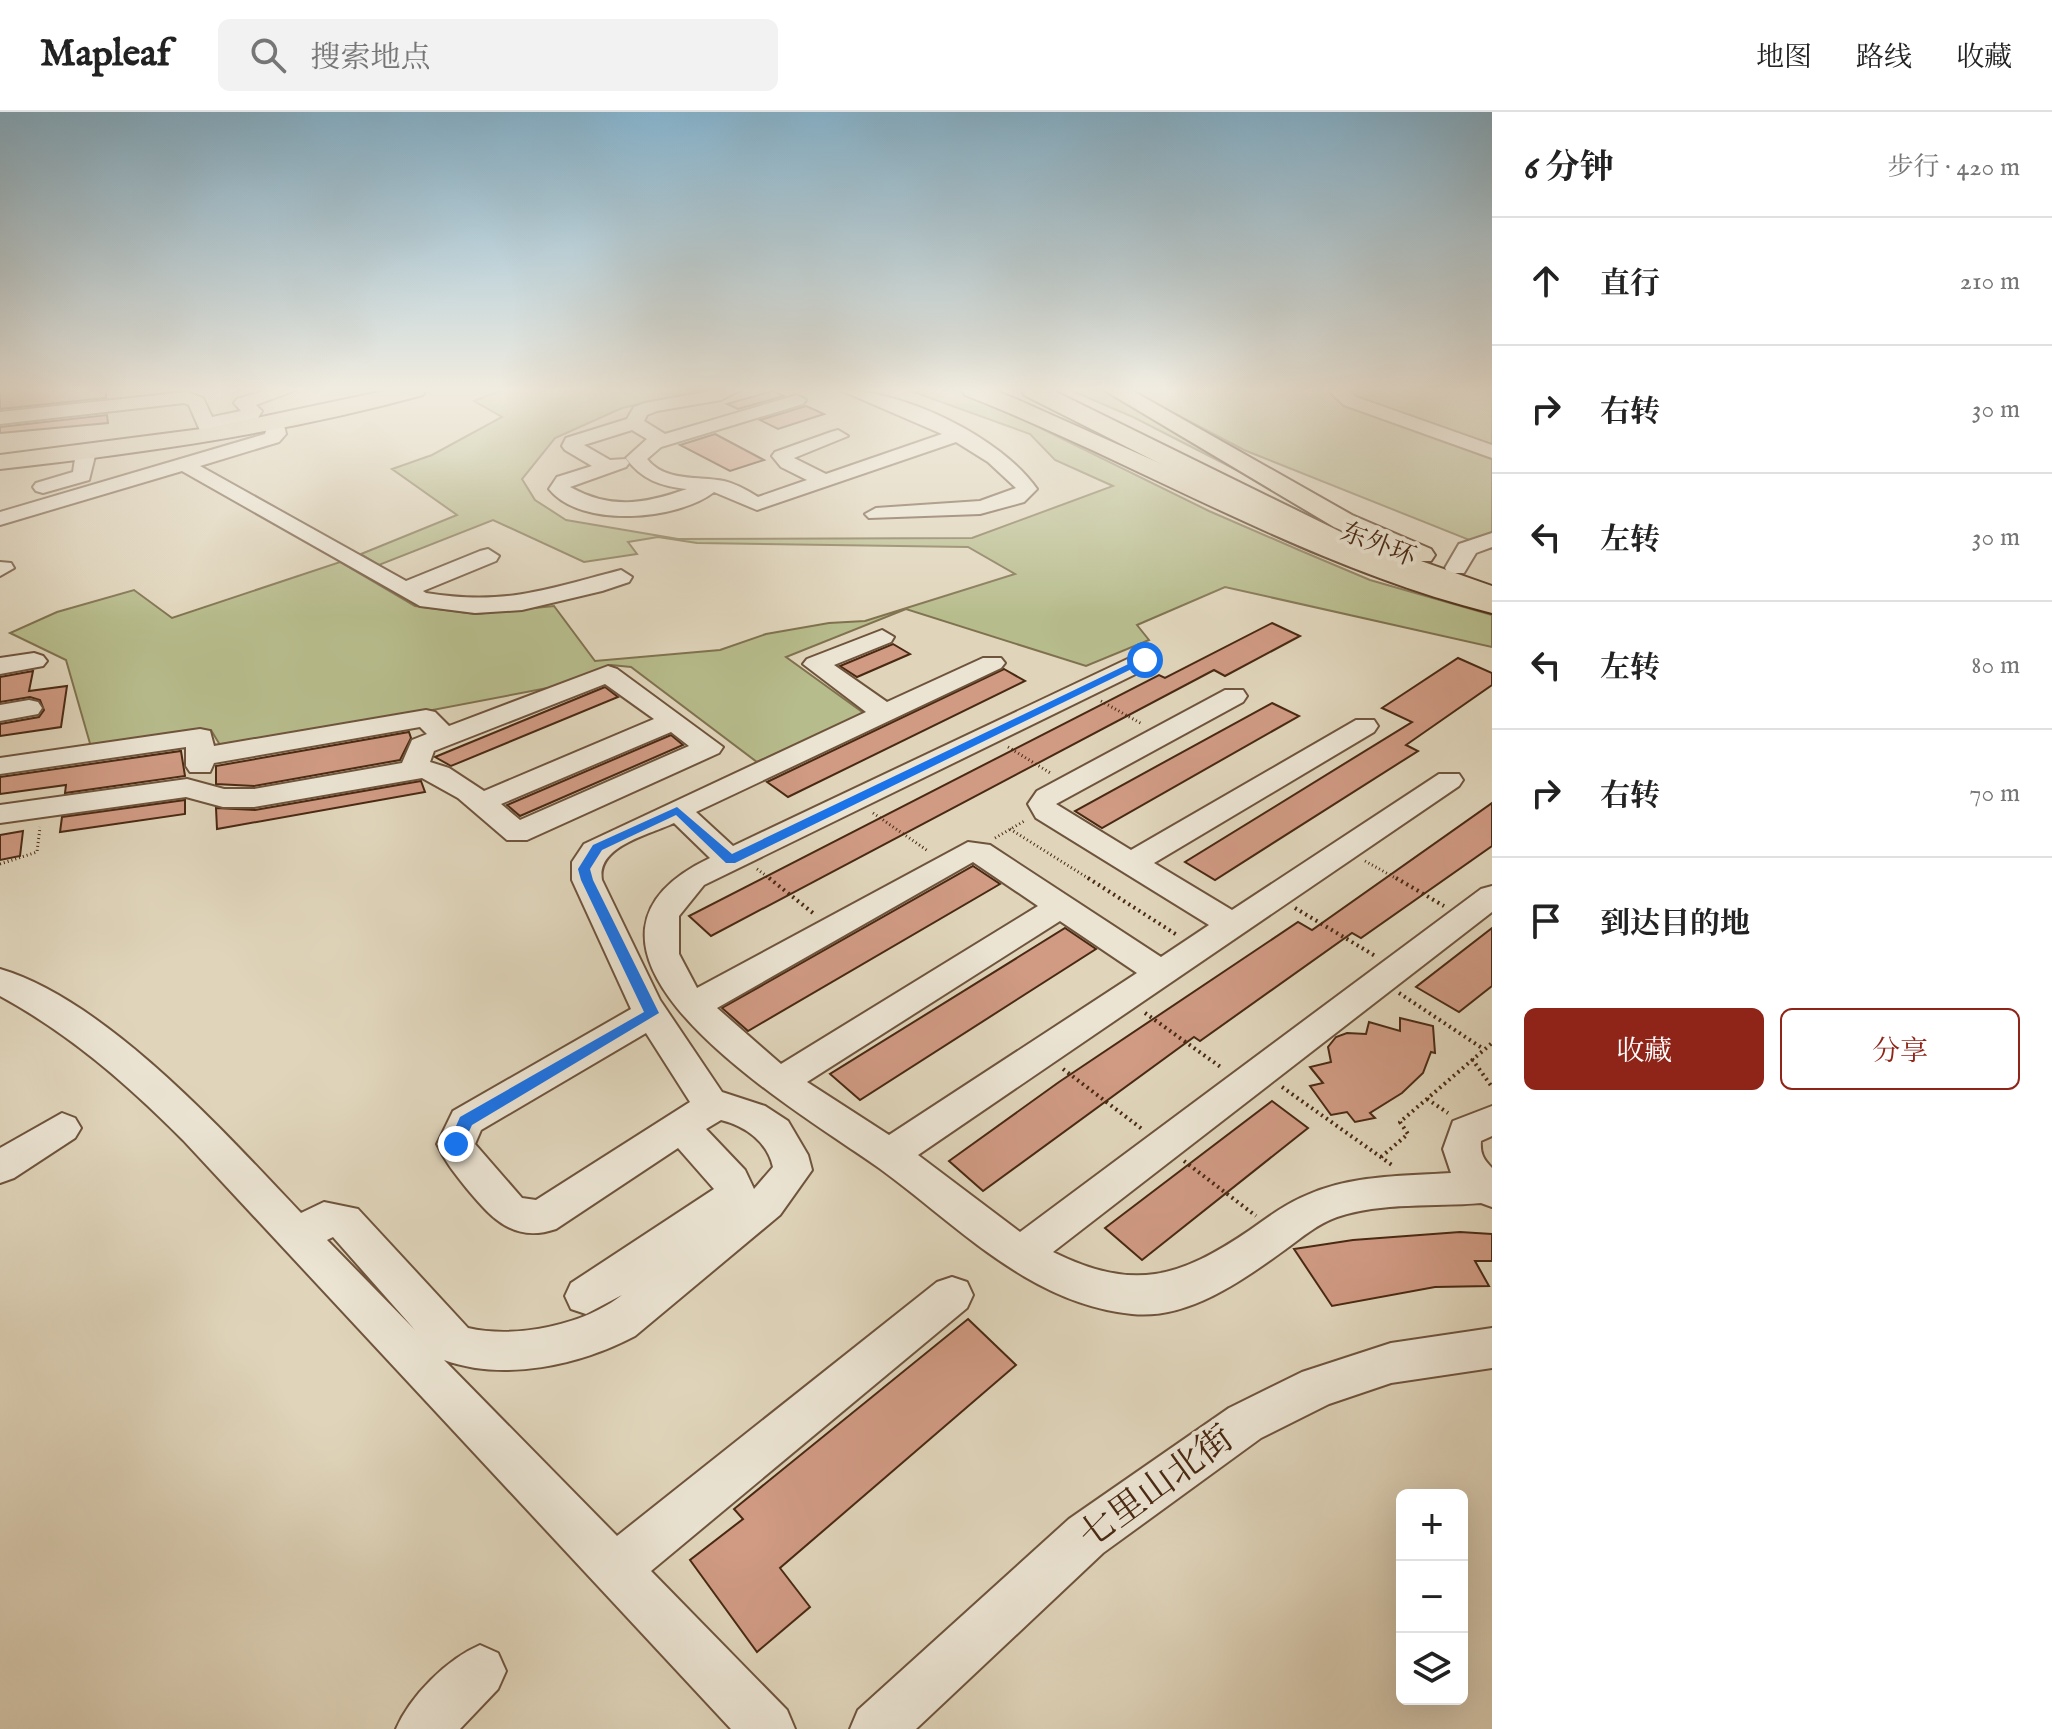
<!DOCTYPE html>
<html lang="zh">
<head>
<meta charset="utf-8">
<style>
  :root { --surface:#fff; --page:#f2f2f2; --text:#222; --muted:#767676; --line:#e0e0e0; --accent:#8f2418 }
  body { margin:0; font-family:"IM FELL English","Noto Serif SC",serif; background:var(--page); color:var(--text) }
  .controls { position:absolute; right:24px; bottom:24px; display:grid; overflow:hidden; border-radius:12px; box-shadow:0 8px 32px #0002 }
  .controls button { width:72px; height:72px; display:grid; place-items:center; padding:0; border:0; border-bottom:2px solid var(--line); background:var(--surface); color:var(--text); font:40px sans-serif }
  .stop { position:absolute; width:24px; height:24px; margin:-18px; border:6px solid #1a73e8; border-radius:50%; background:#fff }
  .stop.end { background:#1a73e8; border-color:#fff; box-shadow:0 2px 8px #0008 }
  .list { margin:0; padding:0; list-style:none }
  h2 { display:flex; justify-content:space-between; align-items:center; height:104px; margin:0; padding:0 32px; font-size:34px }
  h2 small { font-size:26px; font-weight:400; color:var(--muted) }
  .list li { display:grid; grid-template-columns:52px 1fr auto; gap:24px; align-items:center; box-sizing:border-box; height:128px; padding:0 32px; border-top:2px solid var(--line) }
  .list b { display:block; font-size:30px; white-space:nowrap }
  .list em { font-size:26px; font-style:normal; color:var(--muted) }
  .actions { display:flex; gap:16px; padding:24px 32px }
  .actions a { flex:1; padding:18px 0; border:2px solid var(--accent); border-radius:12px; text-align:center; font-size:28px; color:var(--accent) }
  .actions .main { background:var(--accent); color:#fff }
  .icon { flex:none; width:44px; height:44px; fill:none; stroke:currentColor; stroke-width:2; stroke-linecap:round; stroke-linejoin:round }
  .map { position:relative; flex:none; width:1492px; height:1617px; overflow:hidden }
  header { display:flex; align-items:center; gap:48px; box-sizing:border-box; height:112px; padding:0 40px; background:var(--surface); border-bottom:2px solid var(--line) }
  header strong { font-size:38px }
  nav { display:flex; gap:44px; margin-inline-start:auto; font-size:28px }
  .search { width:560px; height:72px; background:var(--page); display:flex; align-items:center; gap:20px; box-sizing:border-box; padding:0 28px; border-radius:12px; color:var(--muted); font-size:30px }
  main { display:flex }
  aside { flex:1; background:var(--surface) }
  .map>svg:first-child { display:block }
  .green { fill:#b7bc8c; stroke:#80724f; stroke-width:2 }
  .building { fill:#d09a83; stroke:#492912; stroke-width:2 }
  .lines { fill:none; stroke-linecap:round; stroke-linejoin:round }
  .minor-casing { stroke:#6f543c; stroke-width:4 }
  .major-casing { stroke:#492912; stroke-width:4 }
  .highway-casing { stroke:#492912; stroke-width:4 }
  .path-far1 { stroke:#492912; stroke-width:3; stroke-dasharray:1 3; stroke-linecap:butt }
  .path { stroke:#492912; stroke-width:4; stroke-dasharray:2 4; stroke-linecap:butt }
  .minor { fill:#ebe4d3; fill-rule:evenodd }
  .major { fill:#e0d5bb; fill-rule:evenodd }
  .highway { fill:#e0d5bb; fill-rule:evenodd }
  .route { fill:#1a73e8 }
  .labels { text-anchor:middle; dominant-baseline:central; stroke-width:8; stroke-linejoin:round; paint-order:stroke }
  .far-street-label { font-size:26px; fill:#492912; stroke:#ebe4d3 }
  .near-street-label { font-size:36px; fill:#492912; stroke:#ebe4d3 }
</style>
</head>
<body>
<header>
<strong>Mapleaf</strong>
<div class="search"><svg class="icon" aria-label="search" viewBox="0 0 24 24"><circle cx="10" cy="10" r="6"/><path d="M15 15l6 6"/></svg>搜索地点</div>
<nav><a>地图</a><a>路线</a><a>收藏</a></nav>
</header>
<main>
<div class="map">
<svg width="1492" height="1617" viewBox="0 0 1492 1617">
  <rect width="100%" height="100%" fill="#e0d5bb"/>
  <filter id="stains"><feTurbulence type="fractalNoise" baseFrequency=".0025" numOctaves="4"/><feColorMatrix values="0 0 0 0 .2 0 0 0 0 .09 0 0 0 0 .02 0 0 0 .5 -.17"/></filter>
  <radialGradient id="worn" r=".72"><stop offset=".6" stop-color="#630" stop-opacity="0"/><stop offset="1" stop-color="#630" stop-opacity=".3"/></radialGradient>
  <g class="green">
    <path d="M502 278H704L622 296 555 326 522 367 535 388 566 408 678 427 972 426 1113 374 1055 348 1030 322 908 278H955L1022 307 1209 399 1299 438 1370 468 1492 503V535L1225 475 1137 513 1149 528 1086 554 906 497 786 545 865 602 757 650 631 555 611 553 558 574 223 638 211 618 91 635 66 548 10 521 57 500 134 478 172 506 340 450 415 494 476 502 554 494 595 549 720 538 766 522 829 511 865 509 1015 462 968 435 697 431 658 425 628 430 637 442 584 450 493 408 379 453 361 442 457 403 392 357 432 343 502 305 474 289Z"/>
    <path d="M1070 278H1103L1112 282 1266 373 1133 305Z"/>
    <path d="M1130 278H1492V437L1244 338Z"/>
  </g>
  <g class="building">
    <path d="M0 278H106V286L0 297Z"/>
    <path d="M773 279 784 284 738 297 727 292Z"/>
    <path d="M806 294 824 302 778 317 760 308Z"/>
    <path d="M107 303 108 311 0 321V315Z"/>
    <path d="M715 322 764 348 730 359 680 333Z"/>
    <path d="M1272 511 1300 524 1225 564 1214 558 711 824 689 804 1159 563 1165 566Z"/>
    <path d="M893 532 910 542 857 565 840 554Z"/>
    <path d="M1458 546 1492 561V573L1406 633 1418 639 1215 768 1185 750 1412 610 1382 596Z"/>
    <path d="M1004 557 1025 569 788 685 767 670Z"/>
    <path d="M33 559 29 579 67 574 61 615 0 624V612L39 605 44 598 40 588 30 585 0 590V565Z"/>
    <path d="M605 575 618 585 451 654 435 645Z"/>
    <path d="M1272 591 1299 604 1102 716 1075 699Z"/>
    <path d="M409 620 411 626 400 648 254 674 216 672V654Z"/>
    <path d="M671 623 683 633 520 704 507 693Z"/>
    <path d="M181 639 185 664 65 681 66 673 0 682V665Z"/>
    <path d="M421 669 425 680 217 717 216 696 255 698Z"/>
    <path d="M185 688V702L60 720 62 705Z"/>
    <path d="M1492 691V734L1361 826 1352 821 1200 929 1194 925 983 1079 949 1049 1059 970 1298 810 1312 818Z"/>
    <path d="M23 719 20 744 0 748V723Z"/>
    <path d="M973 754 1000 772 748 919 722 896Z"/>
    <path d="M1065 816 1096 837 860 988 830 962Z"/>
    <path d="M1492 816V874L1459 900 1416 875Z"/>
    <path d="M1400 906 1433 914 1435 941 1431 940 1423 961 1402 981 1370 1001 1375 1006 1355 1010 1347 1000 1331 1003 1310 974 1323 971 1310 955 1331 950 1328 935 1336 925 1347 921 1366 922 1369 910 1400 919Z"/>
    <path d="M1272 989 1308 1016 1142 1148 1105 1116Z"/>
    <path d="M1460 1120 1492 1122V1149H1475L1489 1174 1435 1175 1332 1194 1294 1137 1353 1128Z"/>
    <path d="M968 1207 1016 1253 780 1456 810 1495 757 1540 690 1448 743 1407 734 1397Z"/>
  </g>
  <g class="lines">
    <g class="minor-casing">
      <g id="minor">
        <path d="M267 278H296L256 293 262 299 258 306 217 315 216 323H202L189 293 184 291 0 312V300L187 280 203 286 212 305 241 299 234 291 237 287Z"/>
        <path d="M716 278H740L721 288 657 299 647 303 644 309 665 322 797 283 806 288 803 292 661 335 647 347C665 370 698 364 724 369 736 372 747 378 758 385L807 368 781 355 772 344 775 340 831 320 838 318 848 324 794 346 826 362 942 322 840 278C903 278 1001 325 1037 377L1024 390 980 402 869 406 865 402 876 396 980 389 1016 376 988 350 956 330 757 398 714 380C678 408 581 417 549 377L557 365 592 354 565 338 562 334 566 326 627 307 634 295 645 291ZM632 318 647 327 626 346C642 368 661 374 687 377 644 392 612 398 570 375L626 355 629 351 626 347 610 348 584 333Z"/>
        <path d="M1328 278H1348L1356 285 1492 333V346L1344 293Z"/>
        <path d="M276 307 283 309 286 322 279 330 200 354 406 469 480 439 488 437 499 444 496 449 423 479 426 481C506 494 547 477 621 458L632 465 629 470 602 479 522 498 475 501 420 494 182 359 0 413V400L265 322 269 309Z"/>
        <path d="M86 334 96 340 89 368 43 381 36 379 33 375 36 371 73 360 76 340Z"/>
        <path d="M1492 421V435L1476 441 1464 461H1448L1445 456 1459 432Z"/>
        <path d="M0 450 11 451 14 456 0 464Z"/>
        <path d="M882 518 894 525 891 530 834 553 887 590 983 546H1001L1005 551 1001 556 696 700 733 734 1136 543H1154L1158 548 1154 553 704 773 679 804V842L697 876 968 730 990 733 1161 845 1209 813 1036 706 1028 692 1037 679 1225 578H1243L1247 584 1243 590 1056 692 1131 738 1356 608H1374L1378 614 1374 620 1154 751 1232 798 1439 662H1459L1463 668 1459 674 918 1043 1020 1120 1481 777 1492 774V800L1053 1140C1134 1180 1179 1166 1250 1118 1268 1105 1287 1091 1307 1083 1352 1063 1403 1064 1451 1061L1443 1037 1453 1009 1492 994V1024L1481 1029C1480 1041 1483 1047 1492 1056V1095L1481 1091C1435 1095 1381 1090 1337 1105 1319 1111 1301 1126 1286 1137 1243 1168 1188 1208 1132 1202 1028 1191 959 1114 879 1056 803 1002 518 837 710 746L674 711C649 723 596 734 602 768L660 888 722 980 765 994 788 1009 808 1043 812 1058 780 1103 635 1224C580 1253 505 1270 444 1248L617 1424 937 1170 952 1165 967 1170 973 1183 967 1196 651 1459 787 1598 795 1617H731L183 1028C127 972 70 922 0 884V857C106 888 226 1022 301 1101L324 1090 358 1097 468 1216C516 1227 584 1213 622 1183L586 1202 571 1197 565 1184 571 1171 714 1077 678 1036 556 1117C515 1131 493 1108 468 1078 456 1063 445 1050 437 1032L453 999 631 897 572 768V750L584 732 866 600 803 552 807 547ZM973 750 1038 794 781 952 717 896ZM1060 809 1137 861 889 1023 807 970ZM646 921 690 990 536 1088 522 1086 475 1032 481 1018ZM721 1008C745 1014 767 1029 773 1055L754 1077 745 1058 706 1017ZM333 1125 415 1218 327 1128Z"/>
        <path d="M34 541 43 544 47 549 43 554 0 562V546Z"/>
        <path d="M608 554 617 557 723 635 719 641 527 728H507L458 686 422 666 254 695H223L186 685 0 711V693L187 667 224 677H254L402 651 412 628 427 622 420 615 214 651 210 660H190L186 654V635L0 662V646L200 617 210 619 214 634 426 598 435 600 449 614ZM605 572 654 607 484 679 449 656 430 650 434 639ZM671 620 689 634 520 708 501 692Z"/>
        <path d="M29 588 38 590 42 596 38 602 0 609V593Z"/>
        <path d="M62 1001 75 1006 81 1016 75 1026 14 1066 0 1071V1036Z"/>
        <path d="M1492 1216V1256L1391 1271 1329 1292 1261 1326 1103 1441 916 1617H850L858 1598 1069 1407 1229 1296 1302 1260 1391 1231Z"/>
        <path d="M480 1533 498 1541 506 1559 498 1577 460 1617H396C410 1584 447 1547 480 1533Z"/>
      </g>
    </g>
    <g class="major-casing">
      <g id="major">
        <path d="M389 278H426L423 283C284 321 143 341 0 357V343L209 316Z"/>
        <path d="M962 278H994L1016 287 1316 421 1492 483V501C1306 455 1142 352 965 283Z"/>
        <path d="M1104 278H1131L1352 403 1431 437 1435 443 1431 449H1411L1334 415Z"/>
      </g>
    </g>
    <g class="highway-casing">
      <path id="highway" d="M1021 278H1052L1347 423 1492 474V495L1325 435 1024 283Z"/>
    </g>
    <g class="path-far1">
      <path d="M1101 589 1142 612"/>
      <path d="M1008 635 1052 662"/>
      <path d="M873 701 928 739"/>
      <path d="M1010 717 1091 768"/>
      <path d="M995 726 1026 708"/>
      <path d="M1365 749 1399 768"/>
      <path d="M0 752 37 740 40 715"/>
      <path d="M757 757 772 768"/>
    </g>
    <g class="path">
      <path d="M769 766 813 801"/>
      <path d="M1088 766 1177 823"/>
      <path d="M1396 766 1444 794"/>
      <path d="M1295 796 1377 845"/>
      <path d="M1399 881 1482 936"/>
      <path d="M1145 901 1222 956"/>
      <path d="M1472 947 1492 975"/>
      <path d="M1063 957 1142 1017"/>
      <path d="M1282 975 1392 1053"/>
      <path d="M1427 987 1448 1001"/>
      <path d="M1381 1045 1408 1022 1400 1010 1492 931"/>
      <path d="M1184 1049 1256 1104"/>
    </g>
    <use href="#minor" class="minor"/>
    <use href="#major" class="major"/>
    <use href="#highway" class="highway"/>
  </g>
  <linearGradient id="sky" x2="0" y2="1"><stop stop-color="#86b6d2"/><stop offset="0.55" stop-color="#f1ece0"/><stop offset="1" stop-color="#f1ece0" stop-opacity="0"/></linearGradient>
  <rect width="1492" height="505" fill="url(#sky)"/>
  <path class="route" d="M1141 546 1150 548 735 751H726L676 703 602 738 590 757 593 768 659 901 472 1013 461 1037H450L448 1032 460 1005 644 900 581 768 578 757 593 733 677 695 732 742Z"/>
  <g class="labels">
    <g class="far-street-label">
      <text transform="translate(1378 433) rotate(21)">东外环</text>
    </g>
    <g class="near-street-label">
      <text transform="translate(1157 1376) rotate(-36)">七里山北街</text>
    </g>
  </g>
  <rect width="100%" height="100%" filter="url(#stains)"/>
  <rect width="100%" height="100%" fill="url(#worn)"/>
</svg>
<div class="controls">
<button>+</button>
<button>−</button>
<button><svg class="icon" aria-label="layers" viewBox="0 0 24 24"><path d="M12 4l9 5-9 5-9-5zM3 14l9 5 9-5"/></svg></button>
</div>
<div class="stop" style="left:1145px;top:548px"></div>
<div class="stop end" style="left:456px;top:1032px"></div>
</div>
<aside>
<h2>6 分钟<small>步行 · 420 m</small></h2>
<ul class="list">
<li><svg class="icon" aria-label="ahead" viewBox="0 0 24 24"><path d="M12 20V5M6 11l6-6 6 6"/></svg><div><b>直行</b></div><em>210 m</em></li>
<li><svg class="icon" aria-label="right" viewBox="0 0 24 24"><path d="M7 20v-9h11M14 6l5 5-5 5"/></svg><div><b>右转</b></div><em>30 m</em></li>
<li><svg class="icon" aria-label="left" viewBox="0 0 24 24"><path d="M17 20v-9H6M10 6l-5 5 5 5"/></svg><div><b>左转</b></div><em>30 m</em></li>
<li><svg class="icon" aria-label="left" viewBox="0 0 24 24"><path d="M17 20v-9H6M10 6l-5 5 5 5"/></svg><div><b>左转</b></div><em>80 m</em></li>
<li><svg class="icon" aria-label="right" viewBox="0 0 24 24"><path d="M7 20v-9h11M14 6l5 5-5 5"/></svg><div><b>右转</b></div><em>70 m</em></li>
<li><svg class="icon" aria-label="arrive" viewBox="0 0 24 24"><path d="M6 21V4h12l-3 4 3 4H6"/></svg><div><b>到达目的地</b></div></li>
</ul>
<div class="actions"><a class="main">收藏</a><a>分享</a></div>
</aside>
</main>
</body>
</html>
